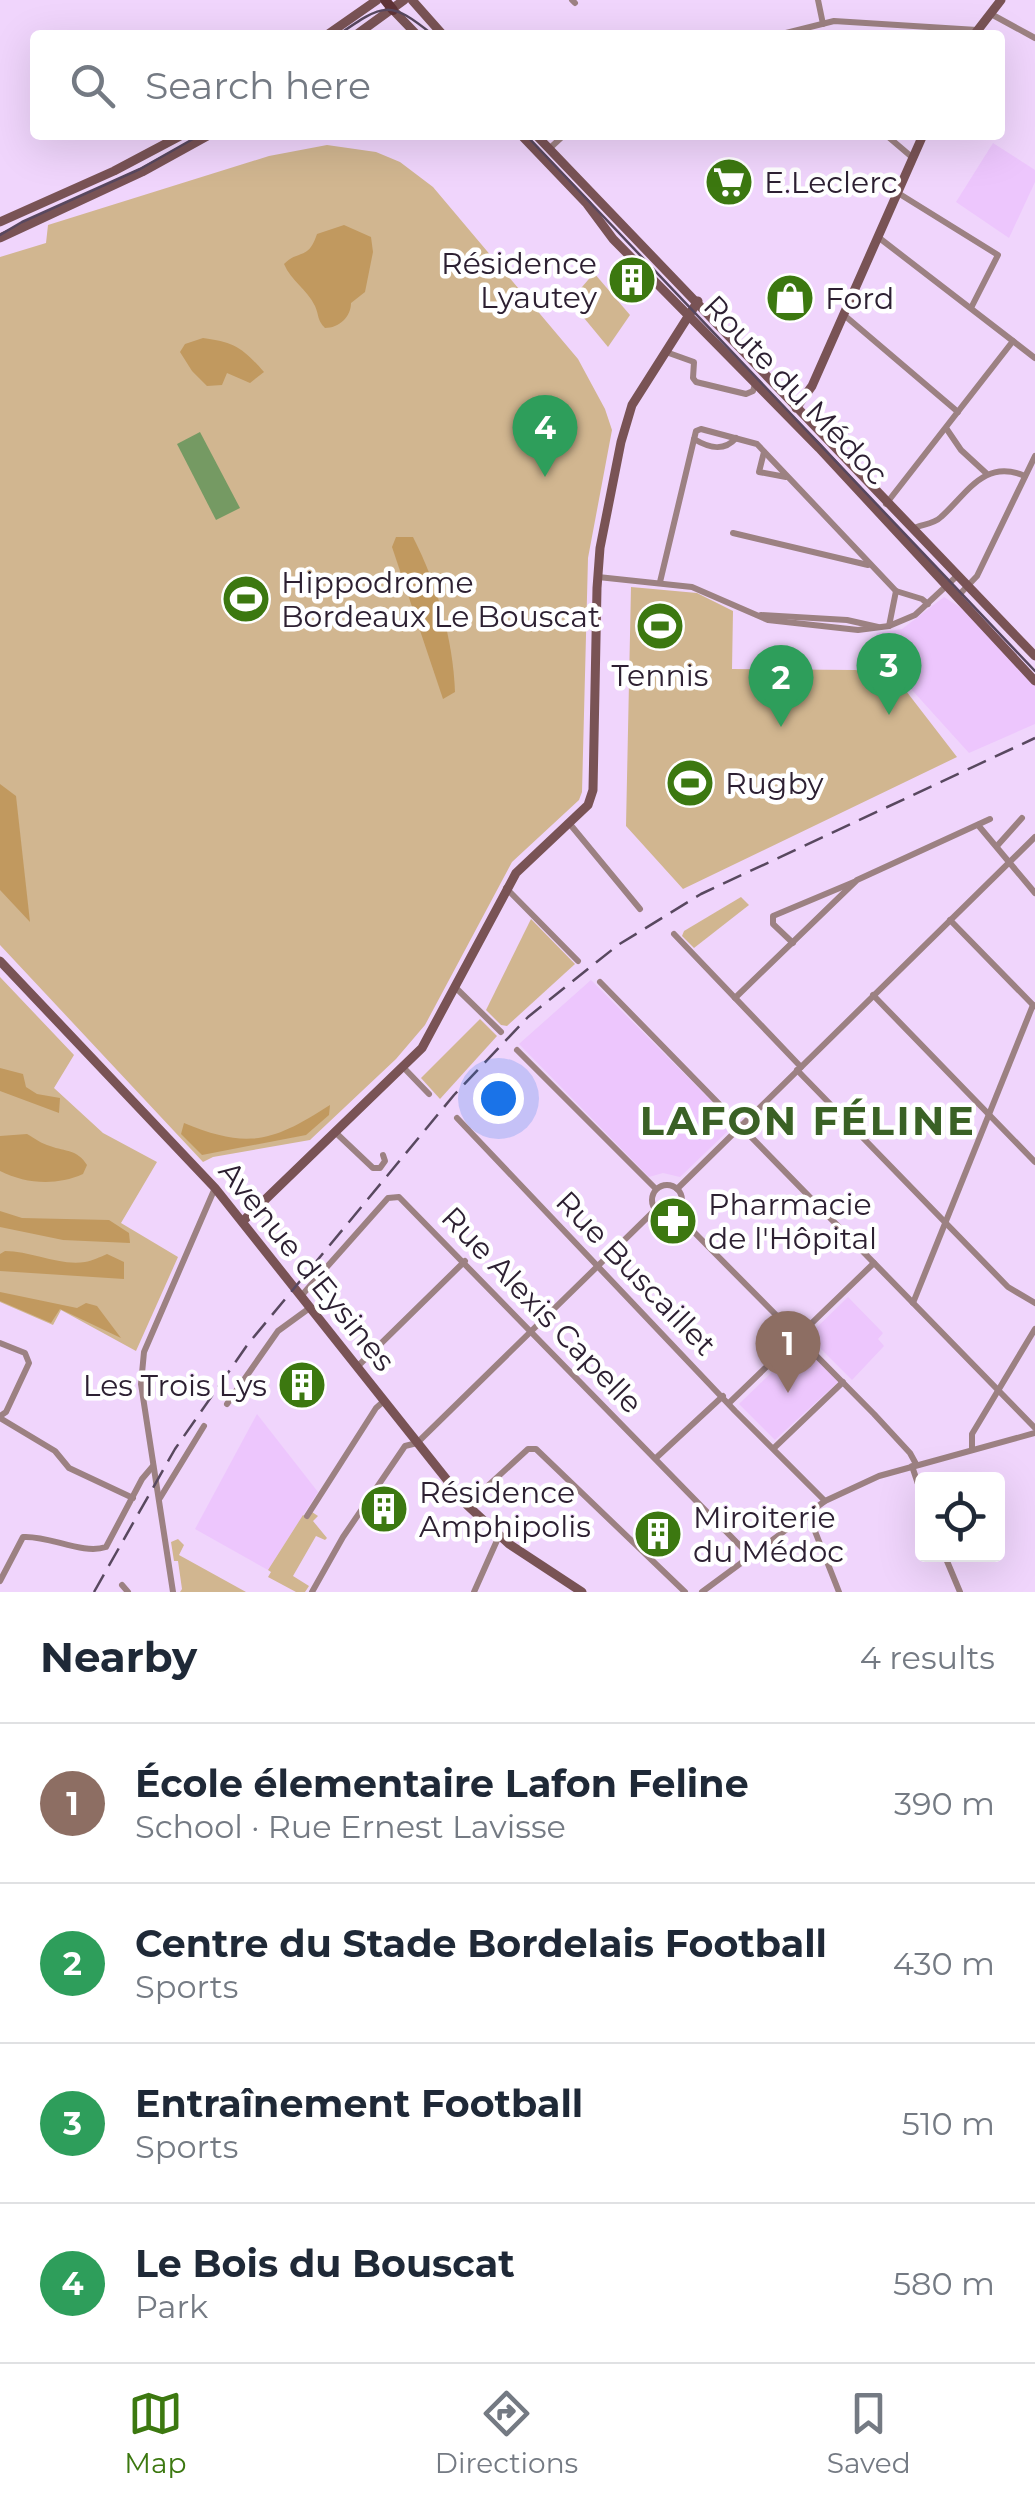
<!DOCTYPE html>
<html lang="en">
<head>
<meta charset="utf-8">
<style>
  :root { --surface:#fff; --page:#f2f2f3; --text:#1f2937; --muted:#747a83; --line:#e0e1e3; --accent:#3c7810 }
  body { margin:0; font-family:Montserrat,sans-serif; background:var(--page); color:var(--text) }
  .controls { position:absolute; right:30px; bottom:30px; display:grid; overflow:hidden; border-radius:10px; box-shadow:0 10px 40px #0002 }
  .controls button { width:90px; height:90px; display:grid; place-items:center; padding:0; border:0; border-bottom:2px solid var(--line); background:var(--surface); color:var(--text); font:50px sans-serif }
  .you { position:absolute; left:498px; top:1098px; width:35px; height:35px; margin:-25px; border:8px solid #fff; border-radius:50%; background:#1a73e8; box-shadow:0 0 0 15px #1a73e833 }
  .badge { display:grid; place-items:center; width:65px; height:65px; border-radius:50%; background:var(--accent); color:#fff; font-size:32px; font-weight:700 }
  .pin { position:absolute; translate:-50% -82px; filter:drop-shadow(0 2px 5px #0008) }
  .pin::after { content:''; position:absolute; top:52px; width:35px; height:30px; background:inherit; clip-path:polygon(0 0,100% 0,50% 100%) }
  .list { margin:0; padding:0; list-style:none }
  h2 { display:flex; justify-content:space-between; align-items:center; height:130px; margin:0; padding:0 40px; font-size:42px }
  h2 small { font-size:32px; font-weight:400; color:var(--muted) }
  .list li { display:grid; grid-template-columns:65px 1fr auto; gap:30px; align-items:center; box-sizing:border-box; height:160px; padding:0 40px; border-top:2px solid var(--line) }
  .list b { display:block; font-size:38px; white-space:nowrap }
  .list p { margin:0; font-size:32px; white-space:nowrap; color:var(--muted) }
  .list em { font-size:32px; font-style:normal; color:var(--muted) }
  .icon { flex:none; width:55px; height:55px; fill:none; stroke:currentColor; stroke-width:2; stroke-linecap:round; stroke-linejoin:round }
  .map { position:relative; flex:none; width:1035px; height:1592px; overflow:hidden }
  .search { position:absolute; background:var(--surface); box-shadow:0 10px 40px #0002; left:30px; right:30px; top:30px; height:110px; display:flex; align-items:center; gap:25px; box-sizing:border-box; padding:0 35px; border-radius:10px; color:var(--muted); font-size:38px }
  .sheet { height:770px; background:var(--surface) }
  nav { display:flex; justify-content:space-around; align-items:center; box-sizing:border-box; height:140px; border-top:2px solid var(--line); background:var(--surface); font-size:28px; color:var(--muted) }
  nav a { display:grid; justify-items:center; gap:5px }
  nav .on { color:var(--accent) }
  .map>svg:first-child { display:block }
  .built { fill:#edc6fd }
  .green { fill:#d1b690 }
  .forest { fill:#c1995f }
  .water { fill:#759a63 }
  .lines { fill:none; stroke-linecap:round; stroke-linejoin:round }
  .street { stroke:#9c8182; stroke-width:6 }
  .secondary { stroke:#795355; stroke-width:9 }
  .primary { stroke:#5f3337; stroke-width:10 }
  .tram { stroke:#58485f; stroke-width:2.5 }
  .rail { stroke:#58485f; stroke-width:2.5; stroke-dasharray:20 10; stroke-linecap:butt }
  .labels { text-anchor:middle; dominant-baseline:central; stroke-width:9; stroke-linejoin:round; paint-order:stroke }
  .poi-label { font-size:30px; fill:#2d2032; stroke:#fff; text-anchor:start }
  .street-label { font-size:30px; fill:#2d2032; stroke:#fff }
  .district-label { font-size:40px; font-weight:bold; letter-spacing:2.5px; fill:#3a6125; stroke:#fff }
</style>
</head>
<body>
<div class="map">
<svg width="1035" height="1592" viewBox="0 0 1035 1592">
  <rect width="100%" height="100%" fill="#f0d5fc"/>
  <g class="built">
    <path d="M993 143 1035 170V182L1009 238 956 202Z"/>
    <path d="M944 597 961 608 1035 685V724L969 753 874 648 877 633 902 629Z"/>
    <path d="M591 980 732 1122V1127L680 1177 663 1173 649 1177 519 1044Z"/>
    <path d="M848 1297 883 1333 878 1339 884 1346 852 1380 808 1336Z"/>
    <path d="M801 1344 838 1382 775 1440 739 1404Z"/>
    <path d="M257 1414 318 1492 268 1570 195 1529Z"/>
  </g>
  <g class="green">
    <path d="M327 145 376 152 400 162 433 187 578 359 605 409 612 430 588 558 582 792 579 800 512 862 425 1025 396 1059 310 1140 213 1157 203 1162 0 945V257L46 243 48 225 269 156Z"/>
    <path d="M594 273 630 315 608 347 570 301Z"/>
    <path d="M631 587 697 593 733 611 732 669 855 670 893 674 957 757 683 889 626 826Z"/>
    <path d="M741 897 749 905 694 948 682 936 684 931Z"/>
    <path d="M531 919 575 964 507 1026 501 1025 486 1010Z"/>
    <path d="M0 977 74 1055 54 1088 103 1133 157 1162 121 1223 178 1257 136 1351 61 1310 53 1325 0 1302Z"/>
    <path d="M480 1019 497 1036 440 1099 421 1078Z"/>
    <path d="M312 1512 318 1516 313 1521 327 1538 325 1540 316 1536 293 1576 309 1586 305 1592H296L268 1577 271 1572 268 1570 303 1515 308 1518Z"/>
    <path d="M178 1539 184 1545 179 1555 246 1592H180L182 1589 178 1561H174L171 1542Z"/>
  </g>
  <g class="forest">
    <path d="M344 225 371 237 373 252 365 292 351 303C351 317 339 328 325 328 317 320 319 315 315 306 307 289 291 281 284 264 299 249 308 261 317 234Z"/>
    <path d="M203 338C234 342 243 348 264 372L250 383 227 373 222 385 207 386 192 371 180 352 185 344Z"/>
    <path d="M396 537H413C437 584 453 639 455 692L443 699 392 547Z"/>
    <path d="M0 784 16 796 30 922 0 890Z"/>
    <path d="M0 1068 23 1074 26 1087 37 1094 60 1098 59 1113 0 1091Z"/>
    <path d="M330 1105 329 1115 306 1135 202 1155 181 1134 184 1123C249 1150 274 1141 330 1105Z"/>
    <path d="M27 1134C34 1138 42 1144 50 1146 66 1152 77 1149 87 1165L83 1174C56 1186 26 1184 0 1171V1136Z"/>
    <path d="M0 1211 22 1218 109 1220 129 1233 130 1243 63 1240 0 1227Z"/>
    <path d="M5 1251C31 1251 59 1266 85 1262 92 1261 100 1257 107 1254L124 1262V1279L0 1271V1254Z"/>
    <path d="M0 1292 77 1308 86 1303 97 1306 121 1338 60 1309 51 1323 0 1301Z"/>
  </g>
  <path class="water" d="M200 432 240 508 216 520 177 444Z"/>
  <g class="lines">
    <g class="street">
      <path d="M572 0 575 3"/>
      <path d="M818 0 823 24"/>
      <path d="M991 14 1035 38"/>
      <path d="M778 35 834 21 977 30"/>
      <path d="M886 135 913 158"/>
      <path d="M549 149 564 135"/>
      <path d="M898 193 998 255 971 308"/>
      <path d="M878 237 1035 358"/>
      <path d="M844 315 958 412"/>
      <path d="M666 352 694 362 693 378 696 382 746 394 753 391 755 384"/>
      <path d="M946 428 961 450 986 473"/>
      <path d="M694 439C709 448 724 452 736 438"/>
      <path d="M764 452 759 472 786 477"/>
      <path d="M886 504 1013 341"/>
      <path d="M912 529C921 524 933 525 941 517 967 494 984 458 1025 476"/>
      <path d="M733 533 868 565"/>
      <path d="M598 577 692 587 768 620 858 630 889 626 915 615 958 575"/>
      <path d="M660 582 696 431 701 429 757 444 896 591 922 599 928 604"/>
      <path d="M957 597 977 576 1035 456"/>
      <path d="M761 615 847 620 878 627"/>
      <path d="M889 626 896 591"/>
      <path d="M569 823 640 909"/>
      <path d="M978 825 1035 893"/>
      <path d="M997 846 1022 818"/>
      <path d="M506 888 578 961"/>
      <path d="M950 920 1034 1006"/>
      <path d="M674 934 801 1067"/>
      <path d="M793 943 773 924V916L854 882"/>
      <path d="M600 982 1035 1428"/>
      <path d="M456 988 501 1032"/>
      <path d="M873 995 1035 1162"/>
      <path d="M735 998 857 880 990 819"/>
      <path d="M517 1050 656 1189"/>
      <path d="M403 1067 429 1094"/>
      <path d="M797 1070 1008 1287 1035 1303"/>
      <path d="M457 1118 735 1411 825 1501"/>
      <path d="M335 1132 373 1168H380L385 1161 383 1155"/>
      <circle cx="667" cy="1200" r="15"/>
      <path d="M677 1189 1035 837"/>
      <path d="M677 1211 683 1221 874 1414 910 1453 916 1464"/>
      <path d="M302 1295 388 1198 399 1197 750 1556"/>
      <path d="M913 1303 1033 1005"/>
      <path d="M0 1343 25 1353 29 1363 6 1412 0 1416"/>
      <path d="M358 1366 465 1261"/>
      <path d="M729 1403 874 1263"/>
      <path d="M227 1404 278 1331 311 1307"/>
      <path d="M0 1418 55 1451 69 1468 133 1498"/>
      <path d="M774 1448 843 1382"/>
      <path d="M972 1449V1434L1035 1329"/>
      <path d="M656 1458 723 1396"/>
      <path d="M912 1466 922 1496"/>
      <path d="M160 1498 204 1426"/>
      <path d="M467 1505 528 1449H536L685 1592"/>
      <path d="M807 1511 839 1592"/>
      <path d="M307 1516 376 1408 384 1401"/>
      <path d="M944 1554 960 1592"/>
      <path d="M0 1581 23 1537C49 1535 82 1555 106 1547L142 1479 153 1466"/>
      <path d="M122 1585 128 1592"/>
      <path d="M173 1592 141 1384 144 1352 215 1188"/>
      <path d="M312 1592 343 1537 405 1446 417 1443 655 1210"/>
      <path d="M474 1592 499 1536"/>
      <path d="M702 1592 825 1501 879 1476 1035 1433"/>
    </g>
    <g class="secondary">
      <path d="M412 0 443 35"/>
      <path d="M393 10 417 35"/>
      <path d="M327 35 377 0"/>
      <path d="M356 35 404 0"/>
      <path d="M974 35 1001 0"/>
      <path d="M521 135 587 204 613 239 819 448 1035 681"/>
      <path d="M536 135 1035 656"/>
      <path d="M0 222 114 171 182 135"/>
      <path d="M0 238 142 172 209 135"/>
      <path d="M796 408 812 386 923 135"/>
      <path d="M0 961 215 1188 467 1505 509 1544 582 1592"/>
      <path d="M243 1221 422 1048 516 873 588 805 593 790 597 588 600 548 621 442 632 405 698 301"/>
    </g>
    <path class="primary" d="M385 0 393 10"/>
    <g class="tram">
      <path d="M338 35C384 3 390 0 433 35"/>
      <path d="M526 135 1035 671"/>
      <path d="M0 235 22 222 140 169 200 135"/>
    </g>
    <path class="rail" d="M94 1592 175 1449 248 1344 454 1095 528 1017 618 945 701 894 1035 738"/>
  </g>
  <defs>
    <g id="supermarket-disc" transform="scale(2.5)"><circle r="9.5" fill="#3c7810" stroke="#fff"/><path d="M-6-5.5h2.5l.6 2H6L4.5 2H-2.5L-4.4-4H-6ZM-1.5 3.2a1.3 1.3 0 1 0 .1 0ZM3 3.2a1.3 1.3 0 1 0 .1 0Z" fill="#fff"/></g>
    <g id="building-disc" transform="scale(2.5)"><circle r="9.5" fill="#3c7810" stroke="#fff"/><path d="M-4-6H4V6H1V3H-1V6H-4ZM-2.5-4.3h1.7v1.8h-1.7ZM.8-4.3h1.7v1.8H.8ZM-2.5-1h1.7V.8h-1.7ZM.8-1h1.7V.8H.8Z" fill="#fff"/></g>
    <g id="shop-disc" transform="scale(2.5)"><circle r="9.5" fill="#3c7810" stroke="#fff"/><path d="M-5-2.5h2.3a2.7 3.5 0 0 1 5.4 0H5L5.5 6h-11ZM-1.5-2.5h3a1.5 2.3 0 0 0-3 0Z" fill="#fff"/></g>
    <g id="stadium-disc" transform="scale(2.5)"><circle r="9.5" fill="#3c7810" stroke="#fff"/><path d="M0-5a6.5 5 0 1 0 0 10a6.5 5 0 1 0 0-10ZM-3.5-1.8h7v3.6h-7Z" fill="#fff"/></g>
    <g id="pharmacy-disc" transform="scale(2.5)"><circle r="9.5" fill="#3c7810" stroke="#fff"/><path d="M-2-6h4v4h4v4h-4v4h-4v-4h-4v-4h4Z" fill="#fff"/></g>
  </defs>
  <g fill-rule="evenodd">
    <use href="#supermarket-disc" x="729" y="182"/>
    <use href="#building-disc" x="632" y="280"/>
    <use href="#shop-disc" x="790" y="298"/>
    <use href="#stadium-disc" x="246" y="599"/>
    <use href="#stadium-disc" x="660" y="626"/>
    <use href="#stadium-disc" x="690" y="783"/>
    <use href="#pharmacy-disc" x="673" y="1221"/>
    <use href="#building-disc" x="302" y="1385"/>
    <use href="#building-disc" x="384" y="1509"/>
    <use href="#building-disc" x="658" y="1534"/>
  </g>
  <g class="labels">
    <g class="poi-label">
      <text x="764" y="182">E.Leclerc</text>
      <text x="597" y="263" text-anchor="end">Résidence<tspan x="597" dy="34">Lyautey</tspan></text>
      <text x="825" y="298">Ford</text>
      <text x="281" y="582">Hippodrome<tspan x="281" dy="34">Bordeaux Le Bouscat</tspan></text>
      <text x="660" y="675" text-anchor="middle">Tennis</text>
      <text x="725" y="783">Rugby</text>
      <text x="708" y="1204">Pharmacie<tspan x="708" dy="34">de l'Hôpital</tspan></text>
      <text x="267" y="1385" text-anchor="end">Les Trois Lys</text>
      <text x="419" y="1492">Résidence<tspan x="419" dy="34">Amphipolis</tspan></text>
      <text x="693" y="1517">Miroiterie<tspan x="693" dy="34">du Médoc</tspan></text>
    </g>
    <g class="street-label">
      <text transform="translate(796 390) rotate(46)">Route du Médoc</text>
      <text transform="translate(307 1266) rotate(51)">Avenue d'Eysines</text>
      <text transform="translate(636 1273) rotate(46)">Rue Buscaillet</text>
      <text transform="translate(542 1310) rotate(46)">Rue Alexis Capelle</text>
    </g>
    <g class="district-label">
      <text x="808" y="1120">LAFON FÉLINE</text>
    </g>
  </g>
</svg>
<div class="controls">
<button><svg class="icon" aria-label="locate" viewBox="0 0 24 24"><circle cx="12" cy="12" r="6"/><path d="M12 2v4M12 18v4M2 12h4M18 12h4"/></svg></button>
</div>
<div class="you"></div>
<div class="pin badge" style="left:788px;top:1393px;background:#8d6e63">1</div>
<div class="pin badge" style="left:781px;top:727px;background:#2e9e5b">2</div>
<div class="pin badge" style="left:889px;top:715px;background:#2e9e5b">3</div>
<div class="pin badge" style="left:545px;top:477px;background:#2e9e5b">4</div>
<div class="search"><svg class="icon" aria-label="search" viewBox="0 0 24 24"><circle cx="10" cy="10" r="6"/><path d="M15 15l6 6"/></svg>Search here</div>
</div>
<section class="sheet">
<h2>Nearby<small>4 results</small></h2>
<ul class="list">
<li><span class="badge" style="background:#8d6e63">1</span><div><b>École élementaire Lafon Feline</b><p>School · Rue Ernest Lavisse</p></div><em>390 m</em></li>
<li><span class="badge" style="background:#2e9e5b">2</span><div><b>Centre du Stade Bordelais Football</b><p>Sports</p></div><em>430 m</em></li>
<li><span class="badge" style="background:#2e9e5b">3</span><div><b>Entraînement Football</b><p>Sports</p></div><em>510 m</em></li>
<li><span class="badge" style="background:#2e9e5b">4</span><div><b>Le Bois du Bouscat</b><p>Park</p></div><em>580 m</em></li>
</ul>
</section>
<nav>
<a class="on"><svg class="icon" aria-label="map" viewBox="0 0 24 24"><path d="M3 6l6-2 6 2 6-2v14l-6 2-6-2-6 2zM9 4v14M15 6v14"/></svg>Map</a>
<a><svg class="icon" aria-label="directions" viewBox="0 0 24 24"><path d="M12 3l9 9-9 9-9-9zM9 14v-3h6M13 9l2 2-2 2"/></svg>Directions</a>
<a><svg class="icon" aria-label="saved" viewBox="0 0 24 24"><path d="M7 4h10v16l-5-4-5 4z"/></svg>Saved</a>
</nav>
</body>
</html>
